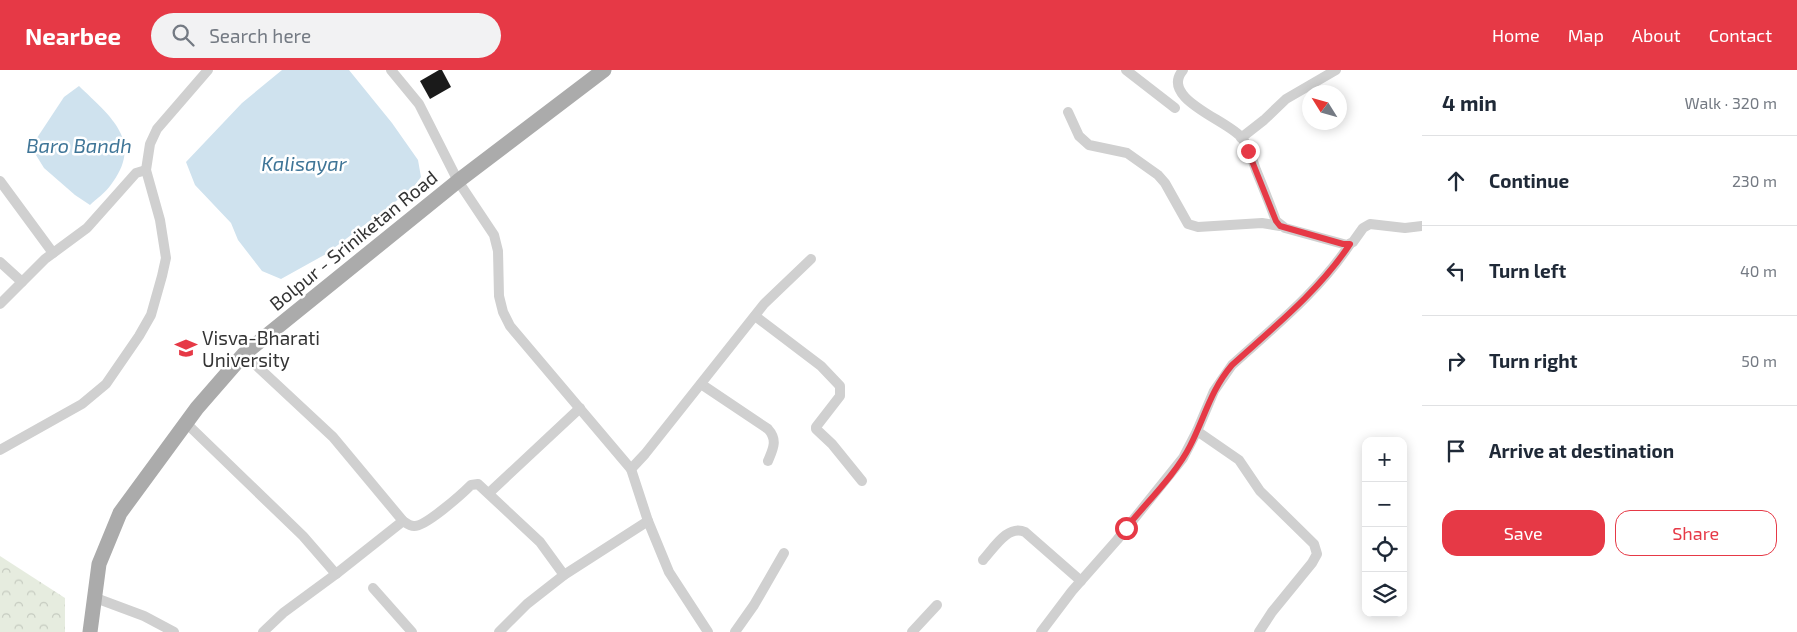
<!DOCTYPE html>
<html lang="en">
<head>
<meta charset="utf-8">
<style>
  :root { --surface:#fff; --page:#f2f2f3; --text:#1f2937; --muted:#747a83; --line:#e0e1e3; --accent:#e63946 }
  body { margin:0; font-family:"Exo 2",sans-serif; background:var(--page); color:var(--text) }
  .controls { position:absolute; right:15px; bottom:15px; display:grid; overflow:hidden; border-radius:10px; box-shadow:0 2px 12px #0003 }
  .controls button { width:45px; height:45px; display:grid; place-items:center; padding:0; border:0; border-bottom:1px solid var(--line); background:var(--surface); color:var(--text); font:25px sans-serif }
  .compass { position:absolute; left:1302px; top:15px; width:45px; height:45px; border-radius:50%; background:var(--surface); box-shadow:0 2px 12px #0003; rotate:307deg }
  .stop { position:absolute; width:15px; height:15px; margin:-11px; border:4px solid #e63946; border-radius:50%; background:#fff }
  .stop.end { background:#e63946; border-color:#fff; box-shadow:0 1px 5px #0008 }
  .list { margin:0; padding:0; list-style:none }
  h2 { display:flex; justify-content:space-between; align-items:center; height:65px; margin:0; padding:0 20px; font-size:21px }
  h2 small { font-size:16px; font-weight:400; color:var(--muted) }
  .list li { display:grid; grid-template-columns:32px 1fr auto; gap:15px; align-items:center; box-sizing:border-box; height:90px; padding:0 20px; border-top:1px solid var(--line) }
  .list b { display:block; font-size:19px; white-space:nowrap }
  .list em { font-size:16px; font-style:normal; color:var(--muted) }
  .actions { display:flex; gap:10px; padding:15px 20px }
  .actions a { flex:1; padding:11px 0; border:1px solid var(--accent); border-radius:15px; text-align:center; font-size:18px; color:var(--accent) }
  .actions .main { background:var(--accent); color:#fff }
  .icon { flex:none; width:28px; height:28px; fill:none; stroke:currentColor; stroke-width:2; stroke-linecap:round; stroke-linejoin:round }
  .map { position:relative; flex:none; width:1422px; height:562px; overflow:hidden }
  header { display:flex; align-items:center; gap:30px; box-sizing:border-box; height:70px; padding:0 25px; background:var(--accent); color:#fff }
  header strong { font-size:24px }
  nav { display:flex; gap:28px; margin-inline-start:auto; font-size:18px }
  .search { width:350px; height:45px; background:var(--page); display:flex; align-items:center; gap:12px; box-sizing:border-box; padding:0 18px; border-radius:28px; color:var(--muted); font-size:19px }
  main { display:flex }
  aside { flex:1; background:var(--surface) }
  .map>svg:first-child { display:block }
  .forest { fill:url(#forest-crowns) }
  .water { fill:#cfe2ee }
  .building { fill:#1a1a1a }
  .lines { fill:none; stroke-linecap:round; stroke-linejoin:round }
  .minor { stroke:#d0d0d0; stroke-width:10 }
  .primary { stroke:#ababab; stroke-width:15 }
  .route { stroke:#e63946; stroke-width:6 }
  .labels { text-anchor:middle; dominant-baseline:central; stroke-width:5; stroke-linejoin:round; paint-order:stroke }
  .street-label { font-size:19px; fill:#333; stroke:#fff }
  .poi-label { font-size:19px; fill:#333; stroke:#fff; text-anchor:start }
  .water-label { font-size:20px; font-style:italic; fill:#3f7597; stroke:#fff }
</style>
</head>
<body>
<header>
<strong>Nearbee</strong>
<div class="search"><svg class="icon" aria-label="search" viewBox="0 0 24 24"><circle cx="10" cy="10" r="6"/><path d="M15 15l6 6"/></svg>Search here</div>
<nav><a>Home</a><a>Map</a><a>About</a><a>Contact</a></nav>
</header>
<main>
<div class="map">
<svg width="1422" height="562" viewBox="0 0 1422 562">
  <defs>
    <pattern id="forest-crowns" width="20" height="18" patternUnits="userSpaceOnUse" patternTransform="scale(1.25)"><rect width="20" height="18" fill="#e6ecdf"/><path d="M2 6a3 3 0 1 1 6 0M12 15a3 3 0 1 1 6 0" fill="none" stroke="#c6cbc0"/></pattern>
  </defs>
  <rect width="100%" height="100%" fill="#fff"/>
  <path class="forest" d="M0 486 65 528V562H0Z"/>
  <g class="water">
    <path d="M282 0H349L392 53 418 90 421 107 412 119 326 184 281 209 262 201 238 170 231 153 195 115 186 92 242 33Z"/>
    <path d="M79 16C111 47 145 72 110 116 105 123 96 129 90 135L75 125 44 98 31 77 64 27Z"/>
  </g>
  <path class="building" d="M439 0H442L451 17 430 29 420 11Z"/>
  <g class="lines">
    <g class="minor">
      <path d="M391 0 419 34 458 111 494 165 498 181 499 226 503 242 510 256 631 399 648 451 669 502 708 562"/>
      <path d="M1126 0 1175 38"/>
      <path d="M1183 0C1159 29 1228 50 1242 68 1249 77 1252 89 1256 100 1263 117 1270 134 1276 151L1285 158 1347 175 1353 172 1363 158 1370 154 1405 158 1422 156"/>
      <path d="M1068 42 1079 66 1089 75 1127 83 1158 105 1165 113 1188 154 1198 157 1262 153 1280 156"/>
      <path d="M1241 68 1264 50 1286 29 1336 0"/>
      <path d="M0 111 53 183"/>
      <path d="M0 192 22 212"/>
      <path d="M0 234 45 189 87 158 136 103 146 100"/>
      <path d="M755 246 821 296 840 316V326L816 357V359L832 374 862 411"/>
      <path d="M244 284 333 367 403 451C406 453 410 456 414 456 425 457 462 424 471 415L478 414 540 472 564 505"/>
      <path d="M701 314 768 359C778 370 773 379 768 391"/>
      <path d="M186 353 303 466 336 504"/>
      <path d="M1197 361 1239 390 1260 421 1314 474 1317 484 1312 493 1272 542 1259 562"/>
      <path d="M0 380 82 334 106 314 139 266 151 245 162 206 166 188 160 150 146 100 150 74 157 59 208 0"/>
      <path d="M631 399 645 384 764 234 811 189"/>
      <path d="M489 423 580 338"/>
      <path d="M983 490C994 478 1008 454 1025 462L1081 511"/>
      <path d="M373 518 412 562"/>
      <path d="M93 527 144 546 174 562"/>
      <path d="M263 562 283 543 336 504 403 451"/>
      <path d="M499 562 527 534 564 505 648 451"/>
      <path d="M735 562 754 535 784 483"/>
      <path d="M912 562 937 535"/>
      <path d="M1041 562 1072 521 1117 470 1183 388 1197 361 1214 321 1232 295C1274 257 1319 221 1350 174"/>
    </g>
    <path class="primary" d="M90 562 99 494 120 443 197 338 244 284 458 111 604 0"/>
  </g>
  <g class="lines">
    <path class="route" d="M1126 458C1146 433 1176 404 1190 376 1205 347 1210 321 1232 295 1274 257 1319 221 1350 174H1343L1280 156 1276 151 1248 81"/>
  </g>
  <defs>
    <g id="university-bare" transform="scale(1.725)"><path d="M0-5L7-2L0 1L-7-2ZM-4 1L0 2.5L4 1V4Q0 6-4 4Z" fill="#e63946" stroke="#fff" stroke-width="2.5" paint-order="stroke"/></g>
  </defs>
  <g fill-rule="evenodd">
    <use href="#university-bare" x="186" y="278"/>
  </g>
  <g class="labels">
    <g class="street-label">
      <text transform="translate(353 170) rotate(-39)">Bolpur - Sriniketan Road</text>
    </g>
    <g class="poi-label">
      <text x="202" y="267">Visva-Bharati<tspan x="202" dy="22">University</tspan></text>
    </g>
    <g class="water-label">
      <text x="79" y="75">Baro Bandh</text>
      <text x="304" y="93">Kalisayar</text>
    </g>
  </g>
</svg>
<div class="controls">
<button>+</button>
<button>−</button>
<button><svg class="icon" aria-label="locate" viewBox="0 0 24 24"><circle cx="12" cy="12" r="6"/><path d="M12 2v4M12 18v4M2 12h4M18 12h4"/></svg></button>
<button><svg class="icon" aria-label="layers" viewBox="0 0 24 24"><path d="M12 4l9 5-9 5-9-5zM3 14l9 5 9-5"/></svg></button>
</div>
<svg class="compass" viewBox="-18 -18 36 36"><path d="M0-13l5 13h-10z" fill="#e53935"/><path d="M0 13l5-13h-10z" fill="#747a83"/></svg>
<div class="stop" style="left:1126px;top:458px"></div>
<div class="stop end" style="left:1248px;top:81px"></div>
</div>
<aside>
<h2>4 min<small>Walk · 320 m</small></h2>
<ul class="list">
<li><svg class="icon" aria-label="ahead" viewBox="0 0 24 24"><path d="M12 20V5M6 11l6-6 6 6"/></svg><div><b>Continue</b></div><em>230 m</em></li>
<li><svg class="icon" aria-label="left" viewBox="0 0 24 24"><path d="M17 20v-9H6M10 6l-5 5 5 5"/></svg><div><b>Turn left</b></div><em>40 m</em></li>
<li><svg class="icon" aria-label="right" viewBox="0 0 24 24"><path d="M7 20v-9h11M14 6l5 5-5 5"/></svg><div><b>Turn right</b></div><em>50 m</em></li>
<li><svg class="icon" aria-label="arrive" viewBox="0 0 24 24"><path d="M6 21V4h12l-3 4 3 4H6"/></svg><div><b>Arrive at destination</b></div></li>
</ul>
<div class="actions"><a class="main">Save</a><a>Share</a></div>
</aside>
</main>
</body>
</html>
